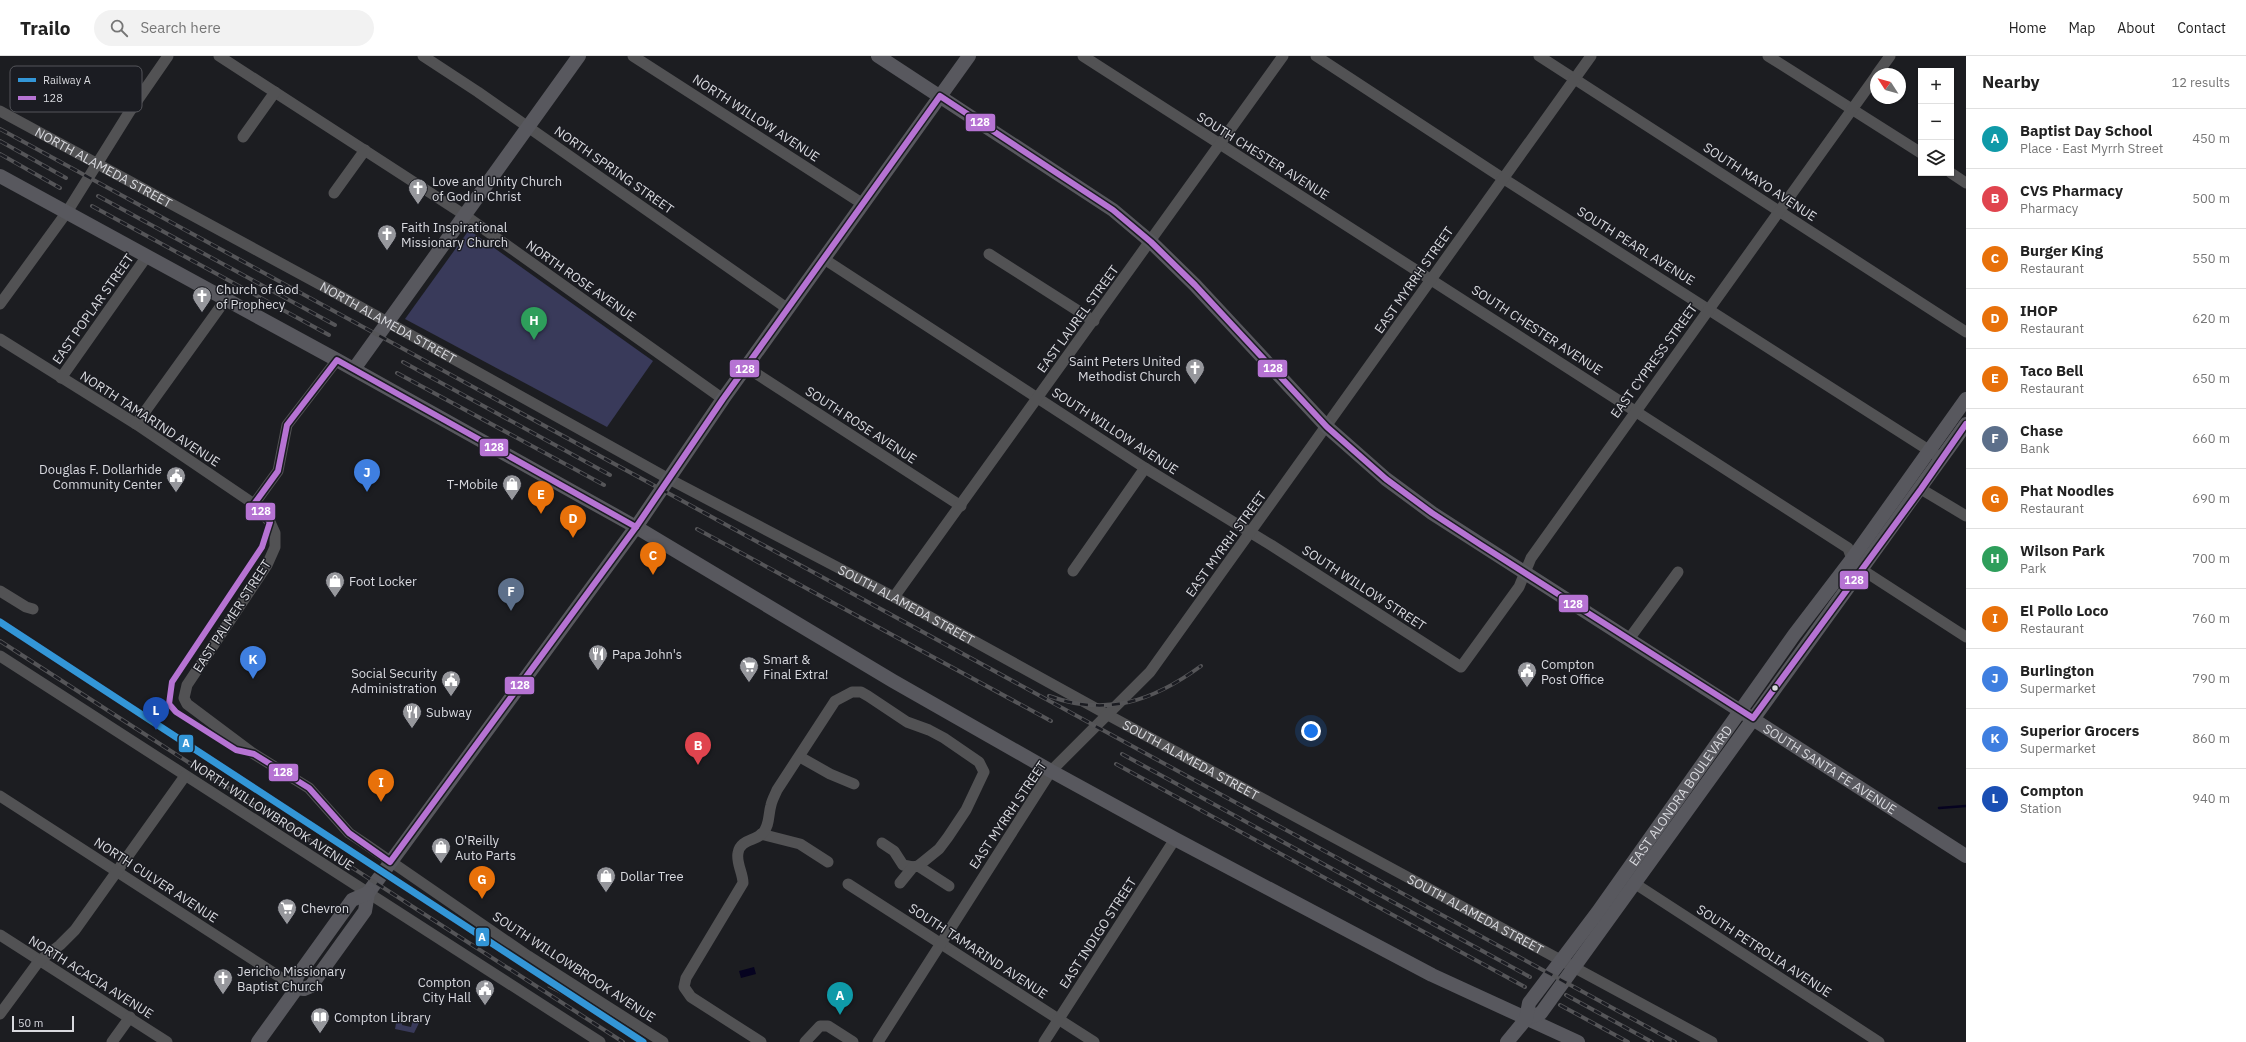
<!DOCTYPE html>
<html lang="en">
<head>
<meta charset="utf-8">
<style>
  :root { --surface:#fff; --page:#f2f2f2; --text:#222; --muted:#767676; --line:#e0e0e0; --accent:#565759 }
  body { margin:0; font-family:"IBM Plex Sans",sans-serif; background:var(--page); color:var(--text) }
  .controls { position:absolute; right:12px; top:12px; display:grid; overflow:hidden; border-radius:0px; box-shadow:0 1px 3px #0004 }
  .controls button { width:36px; height:36px; display:grid; place-items:center; padding:0; border:0; border-bottom:1px solid var(--line); background:var(--surface); color:var(--text); font:20px sans-serif }
  .compass { position:absolute; left:1870px; top:12px; width:36px; height:36px; border-radius:50%; background:var(--surface); box-shadow:0 1px 3px #0004; rotate:306deg }
  .scale { position:absolute; left:12px; bottom:10px; width:62px; box-sizing:border-box; padding-left:4px; border:2px solid #d8d9de; border-top:0; font-size:11px; line-height:14px; white-space:nowrap; color:#d8d9de; -webkit-text-stroke:3px #1b1c22; paint-order:stroke }
  .you { position:absolute; left:1311px; top:675px; width:14px; height:14px; margin:-10px; border:3px solid #fff; border-radius:50%; background:#1a73e8; box-shadow:0 0 0 6px #1a73e833 }
  .badge { display:grid; place-items:center; width:26px; height:26px; border-radius:50%; background:var(--accent); color:#fff; font-size:13px; font-weight:700 }
  .pin { position:absolute; translate:-50% -33px; filter:drop-shadow(0 1px 2px #0008) }
  .pin::after { content:''; position:absolute; top:21px; width:14px; height:12px; background:inherit; clip-path:polygon(0 0,100% 0,50% 100%) }
  .list { margin:0; padding:0; list-style:none }
  h2 { display:flex; justify-content:space-between; align-items:center; height:52px; margin:0; padding:0 16px; font-size:17px }
  h2 small { font-size:13px; font-weight:400; color:var(--muted) }
  .list li { display:grid; grid-template-columns:26px 1fr auto; gap:12px; align-items:center; box-sizing:border-box; height:60px; padding:0 16px; border-top:1px solid var(--line) }
  .list b { display:block; font-size:15px; white-space:nowrap }
  .list p { margin:0; font-size:13px; white-space:nowrap; color:var(--muted) }
  .list em { font-size:13px; font-style:normal; color:var(--muted) }
  .icon { flex:none; width:22px; height:22px; fill:none; stroke:currentColor; stroke-width:2; stroke-linecap:round; stroke-linejoin:round }
  .map { position:relative; flex:none; width:1966px; height:986px; overflow:hidden }
  header { display:flex; align-items:center; gap:24px; box-sizing:border-box; height:56px; padding:0 20px; background:var(--surface); border-bottom:1px solid var(--line) }
  header strong { font-size:19px }
  nav { display:flex; gap:22px; margin-inline-start:auto; font-size:14px }
  .search { width:280px; height:36px; background:var(--page); display:flex; align-items:center; gap:10px; box-sizing:border-box; padding:0 14px; border-radius:22px; color:var(--muted); font-size:15px }
  main { display:flex }
  aside { flex:1; background:var(--surface) }
  .map>svg:first-child { display:block }
  .green { fill:#393a5a }
  .water { fill:#060320 }
  .lines { fill:none; stroke-linecap:round; stroke-linejoin:round }
  .stream { stroke:#060320; stroke-width:2.5 }
  .minor { stroke:#525254; stroke-width:11 }
  .major { stroke:#58585e; stroke-width:14 }
  .tram { stroke:#555558; stroke-width:1 }
  .rail-casing { stroke:#555558; stroke-width:4 }
  .rail { stroke:#1b1c22; stroke-width:2.5; stroke-dasharray:8; stroke-linecap:butt }
  .bus-1-casing { stroke:#1b1c22; stroke-width:9 }
  .bus-1 { stroke:#b673d3; stroke-width:6 }
  .rail-1-casing { stroke:#1b1c22; stroke-width:10 }
  .rail-1 { stroke:#3396d7; stroke-width:7 }
  .bus-dot { fill:#d8d9de; stroke:#1b1c22; stroke-width:1.5 }
  .labels { text-anchor:middle; dominant-baseline:central; stroke-width:3; stroke-linejoin:round; paint-order:stroke }
  .street-label { font-size:13px; fill:#d8d9de; stroke:#1b1c22 }
  .poi-label { font-size:13px; fill:#d8d9de; stroke:#1b1c22; text-anchor:start }
  .key { fill:#1b1c22; stroke:#54555a; stroke-width:1 }
  .key-label { font-size:11px; fill:#d8d9de }
  .line-badge { stroke:#1b1c22; stroke-width:1.5 }
  .badge-label { font-size:11px; text-anchor:middle; font-weight:bold; fill:#fff }
</style>
</head>
<body>
<header>
<strong>Trailo</strong>
<div class="search"><svg class="icon" aria-label="search" viewBox="0 0 24 24"><circle cx="10" cy="10" r="6"/><path d="M15 15l6 6"/></svg>Search here</div>
<nav><a>Home</a><a>Map</a><a>About</a><a>Contact</a></nav>
</header>
<main>
<div class="map">
<svg width="1966" height="986" viewBox="0 0 1966 986">
  <rect width="100%" height="100%" fill="#1c1d21"/>
  <g class="green">
    <path d="M469 174 653 305 607 371 405 263Z"/>
    <path d="M397 962H403L402 969 411 971 413 964 419 967 414 977 395 973Z"/>
  </g>
  <path class="water" d="M754 911 756 918 741 922 739 915Z"/>
  <g class="lines">
    <path class="stream" d="M1939 752 1966 750"/>
    <g class="minor">
      <path d="M219 0 463 158 723 343"/>
      <path d="M423 0 478 36 788 253"/>
      <path d="M633 0 863 148"/>
      <path d="M1083 0 1848 492 1852 503 1861 513 1966 581"/>
      <path d="M1316 0 1504 123 1941 402"/>
      <path d="M1539 0 1966 276"/>
      <path d="M1768 0 1921 97"/>
      <path d="M1877 18 1890 0"/>
      <path id="s1" d="M0 55 330 234 669 423 894 541 1108 659 1712 986"/>
      <path d="M243 81 275 36"/>
      <path d="M1951 117 1966 127"/>
      <path d="M334 137 365 94"/>
      <path d="M989 198 1094 265"/>
      <path d="M824 203 1145 412 1271 489 1461 611 1519 531 1531 502 1876 20"/>
      <path d="M0 248 67 156 130 55 168 0"/>
      <path d="M0 283 136 368 254 448 270 466 275 477V491L267 509 187 629 184 642 187 648 254 698 309 732 349 777 364 787 528 900 663 986"/>
      <path d="M746 311 961 450"/>
      <path d="M61 322 147 200"/>
      <path d="M136 368 226 243"/>
      <path d="M1921 433 1966 460"/>
      <path d="M254 448 278 415 287 369 337 304"/>
      <path d="M1073 515 1145 412"/>
      <path d="M0 535 26 551 33 553"/>
      <path d="M894 541 1283 0"/>
      <path d="M1629 583 1678 516"/>
      <path d="M0 600 600 986"/>
      <path d="M800 701 830 718 854 728"/>
      <path d="M0 740 297 932"/>
      <path d="M761 778 800 788 828 806"/>
      <path d="M882 787 894 795 903 809 913 811"/>
      <path d="M918 810 949 830"/>
      <path d="M1634 827 1879 986"/>
      <path d="M848 828 1094 986"/>
      <path d="M0 879 167 986"/>
      <path d="M0 958 39 905 60 889 75 874 185 720"/>
      <path d="M112 986 130 961"/>
      <path d="M761 986 691 941 684 931 686 922 743 827C743 817 736 807 738 797 740 784 754 785 762 778 770 770 768 759 771 749 772 744 775 739 777 734L835 645 852 636H861L868 640 907 666 929 674 944 682 979 706 984 716 966 754 948 781 939 793 918 810 913 811 900 827"/>
      <path d="M805 986 820 970H828L853 986"/>
      <path d="M878 986 1051 715 1150 616 1591 0"/>
      <path d="M1044 986 1175 783"/>
    </g>
    <g class="major">
      <path id="s2" d="M878 0 1113 154 1151 186 1195 229 1327 371 1386 423 1432 457 1966 800"/>
      <path d="M0 120 337 304 636 471 893 625 1051 715 1175 783 1432 919 1578 986"/>
      <path d="M354 313 579 0"/>
      <path d="M297 932 304 933 311 930 365 855 368 837 636 471 723 343 969 0"/>
      <path d="M1526 963 1541 957 1966 368"/>
      <path d="M258 986 297 932 296 922 352 844 368 837"/>
      <path id="s3" d="M1507 986 1526 963 1529 947 1597 857 1794 579 1852 503 1966 343"/>
    </g>
    <path class="tram" d="M548 931 601 959"/>
    <g class="rail-casing">
      <g id="rail">
        <path d="M0 73 1675 986"/>
        <path d="M0 85 66 122"/>
        <path d="M0 98 60 132"/>
        <path d="M98 140 335 269"/>
        <path d="M92 150 329 279"/>
        <path d="M403 306 610 419"/>
        <path d="M397 317 604 429"/>
        <path d="M697 473 1051 665"/>
        <path d="M0 585 623 986"/>
        <path d="M1049 640C1107 661 1153 645 1201 610"/>
        <path d="M1122 698 1530 921"/>
        <path d="M1116 708 1525 931"/>
        <path d="M1566 939 1652 986"/>
        <path d="M1560 949 1628 986"/>
      </g>
    </g>
    <use href="#rail" class="rail"/>
    <g class="bus-1-casing">
      <g id="bus-1">
        <path d="M337 304 636 471 390 806 349 777 309 732 254 698 236 694 176 656 169 648 172 626 262 491 270 466 254 448 278 415 287 369Z"/>
        <path d="M636 471 723 343 940 40 1113 154 1151 186 1195 229 1327 371 1386 423 1432 457 1481 489 1753 662 1921 433 1966 368"/>
      </g>
    </g>
    <use href="#bus-1" class="bus-1"/>
    <g class="rail-1-casing">
      <path id="rail-1" d="M0 566 643 986"/>
    </g>
    <use href="#rail-1" class="rail-1"/>
  </g>
  <defs>
    <g id="church-pin" transform="scale(1)"><path d="M0 17L-7.5 6A9.5 9.5 0 1 1 7.5 6Z" fill="#96979c" stroke="#1b1c22"/><path d="M-1.2-6h2.4v3.5h3.3v2.4h-3.3V6h-2.4V-.1h-3.3v-2.4h3.3Z" fill="#fff"/></g>
    <g id="civic-pin" transform="scale(1)"><path d="M0 17L-7.5 6A9.5 9.5 0 1 1 7.5 6Z" fill="#96979c" stroke="#1b1c22"/><path d="M-.6-6.5H3V-4.5H.6V-3L4-1V1h2V6H-6V1h2V-1L-.6-3ZM-1.2 2.5V6h2.4V2.5Z" fill="#fff"/></g>
    <g id="shop-pin" transform="scale(1)"><path d="M0 17L-7.5 6A9.5 9.5 0 1 1 7.5 6Z" fill="#96979c" stroke="#1b1c22"/><path d="M-5-2.5h2.3a2.7 3.5 0 0 1 5.4 0H5L5.5 6h-11ZM-1.5-2.5h3a1.5 2.3 0 0 0-3 0Z" fill="#fff"/></g>
    <g id="restaurant-pin" transform="scale(1)"><path d="M0 17L-7.5 6A9.5 9.5 0 1 1 7.5 6Z" fill="#96979c" stroke="#1b1c22"/><path d="M-5-6h1v4h1v-4h1v4h1v-4h1v5L-1.5 .5V6h-2V.5L-5-1ZM5-6V6H3V1.5H1.5Q1.5-4 5-6Z" fill="#fff"/></g>
    <g id="supermarket-pin" transform="scale(1)"><path d="M0 17L-7.5 6A9.5 9.5 0 1 1 7.5 6Z" fill="#96979c" stroke="#1b1c22"/><path d="M-6-5.5h2.5l.6 2H6L4.5 2H-2.5L-4.4-4H-6ZM-1.5 3.2a1.3 1.3 0 1 0 .1 0ZM3 3.2a1.3 1.3 0 1 0 .1 0Z" fill="#fff"/></g>
    <g id="library-pin" transform="scale(1)"><path d="M0 17L-7.5 6A9.5 9.5 0 1 1 7.5 6Z" fill="#96979c" stroke="#1b1c22"/><path d="M-6-4Q-3-5.5-.7-3.5V5Q-3 3-6 4ZM6-4Q3-5.5 .7-3.5V5Q3 3 6 4Z" fill="#fff"/></g>
  </defs>
  <g fill-rule="evenodd">
    <use href="#church-pin" x="418" y="132"/>
    <use href="#church-pin" x="387" y="178"/>
    <use href="#church-pin" x="202" y="240"/>
    <use href="#church-pin" x="1195" y="312"/>
    <use href="#civic-pin" x="176" y="420"/>
    <use href="#shop-pin" x="512" y="428"/>
    <use href="#shop-pin" x="335" y="525"/>
    <use href="#restaurant-pin" x="598" y="598"/>
    <use href="#supermarket-pin" x="749" y="610"/>
    <use href="#civic-pin" x="1527" y="615"/>
    <use href="#civic-pin" x="451" y="624"/>
    <use href="#restaurant-pin" x="412" y="656"/>
    <use href="#shop-pin" x="441" y="791"/>
    <use href="#shop-pin" x="606" y="820"/>
    <use href="#supermarket-pin" x="287" y="852"/>
    <use href="#church-pin" x="223" y="922"/>
    <use href="#civic-pin" x="485" y="933"/>
    <use href="#library-pin" x="320" y="961"/>
  </g>
  <circle class="bus-dot" cx="1775" cy="632" r="3.5"/>
  <g class="labels">
    <g class="street-label">
      <text transform="translate(756 62) rotate(33)">NORTH WILLOW AVENUE</text>
      <text transform="translate(1263 100) rotate(32)">SOUTH CHESTER AVENUE</text>
      <text stroke="none"><textPath href="#s1" startOffset="118">NORTH ALAMEDA STREET</textPath></text>
      <text transform="translate(614 114) rotate(35)">NORTH SPRING STREET</text>
      <text transform="translate(1760 126) rotate(33)">SOUTH MAYO AVENUE</text>
      <text transform="translate(1636 190) rotate(32)">SOUTH PEARL AVENUE</text>
      <text transform="translate(1414 224) rotate(-55)">EAST MYRRH STREET</text>
      <text transform="translate(581 225) rotate(35)">NORTH ROSE AVENUE</text>
      <text transform="translate(93 253) rotate(-55)">EAST POPLAR STREET</text>
      <text transform="translate(1078 263) rotate(-54)">EAST LAUREL STREET</text>
      <text stroke="none"><textPath href="#s1" startOffset="442">NORTH ALAMEDA STREET</textPath></text>
      <text transform="translate(1537 274) rotate(33)">SOUTH CHESTER AVENUE</text>
      <text transform="translate(1654 305) rotate(-54)">EAST CYPRESS STREET</text>
      <text transform="translate(150 363) rotate(33)">NORTH TAMARIND AVENUE</text>
      <text transform="translate(861 369) rotate(33)">SOUTH ROSE AVENUE</text>
      <text transform="translate(1115 375) rotate(33)">SOUTH WILLOW AVENUE</text>
      <text transform="translate(1226 488) rotate(-54)">EAST MYRRH STREET</text>
      <text transform="translate(1364 532) rotate(33)">SOUTH WILLOW STREET</text>
      <text stroke="none"><textPath href="#s1" startOffset="1032">SOUTH ALAMEDA STREET</textPath></text>
      <text transform="translate(232 560) rotate(-57)">EAST PALMER STREET</text>
      <text stroke="none"><textPath href="#s1" startOffset="1356">SOUTH ALAMEDA STREET</textPath></text>
      <text stroke="none"><textPath href="#s2" startOffset="1195">SOUTH SANTA FE AVENUE</textPath></text>
      <text stroke="none"><textPath href="#s3" startOffset="303">EAST ALONDRA BOULEVARD</textPath></text>
      <text transform="translate(272 759) rotate(33)">NORTH WILLOWBROOK AVENUE</text>
      <text transform="translate(1008 759) rotate(-56)">EAST MYRRH STREET</text>
      <text transform="translate(156 824) rotate(33)">NORTH CULVER AVENUE</text>
      <text stroke="none"><textPath href="#s1" startOffset="1680">SOUTH ALAMEDA STREET</textPath></text>
      <text transform="translate(1098 877) rotate(-57)">EAST INDIGO STREET</text>
      <text transform="translate(978 895) rotate(33)">SOUTH TAMARIND AVENUE</text>
      <text transform="translate(1764 895) rotate(33)">SOUTH PETROLIA AVENUE</text>
      <text transform="translate(574 911) rotate(33)">SOUTH WILLOWBROOK AVENUE</text>
      <text transform="translate(91 921) rotate(32)">NORTH ACACIA AVENUE</text>
    </g>
    <g class="poi-label">
      <text x="432" y="125">Love and Unity Church<tspan x="432" dy="15">of God in Christ</tspan></text>
      <text x="401" y="171">Faith Inspirational<tspan x="401" dy="15">Missionary Church</tspan></text>
      <text x="216" y="233">Church of God<tspan x="216" dy="15">of Prophecy</tspan></text>
      <text x="1181" y="305" text-anchor="end">Saint Peters United<tspan x="1181" dy="15">Methodist Church</tspan></text>
      <text x="162" y="413" text-anchor="end">Douglas F. Dollarhide<tspan x="162" dy="15">Community Center</tspan></text>
      <text x="498" y="428" text-anchor="end">T-Mobile</text>
      <text x="349" y="525">Foot Locker</text>
      <text x="612" y="598">Papa John's</text>
      <text x="763" y="603">Smart &amp;<tspan x="763" dy="15">Final Extra!</tspan></text>
      <text x="1541" y="608">Compton<tspan x="1541" dy="15">Post Office</tspan></text>
      <text x="437" y="617" text-anchor="end">Social Security<tspan x="437" dy="15">Administration</tspan></text>
      <text x="426" y="656">Subway</text>
      <text x="455" y="784">O'Reilly<tspan x="455" dy="15">Auto Parts</tspan></text>
      <text x="620" y="820">Dollar Tree</text>
      <text x="301" y="852">Chevron</text>
      <text x="237" y="915">Jericho Missionary<tspan x="237" dy="15">Baptist Church</tspan></text>
      <text x="471" y="926" text-anchor="end">Compton<tspan x="471" dy="15">City Hall</tspan></text>
      <text x="334" y="961">Compton Library</text>
    </g>
  </g>
  <rect x="10" y="10" width="132" height="46" rx="6" class="key"/>
  <rect x="18" y="22" width="18" height="4" fill="#3396d7"/>
  <rect x="18" y="40" width="18" height="4" fill="#b673d3"/>
  <g class="key-label">
    <text x="43" y="28">Railway A</text>
    <text x="43" y="46">128</text>
  </g>
  <g class="line-badge">
    <rect x="965" y="57" width="31" height="19" rx="4" fill="#b673d3"/>
    <rect x="1257" y="303" width="31" height="19" rx="4" fill="#b673d3"/>
    <rect x="729" y="303" width="31" height="19" rx="4" fill="#b673d3"/>
    <rect x="479" y="382" width="30" height="19" rx="4" fill="#b673d3"/>
    <rect x="245" y="446" width="31" height="19" rx="4" fill="#b673d3"/>
    <rect x="1839" y="514" width="30" height="20" rx="4" fill="#b673d3"/>
    <rect x="1558" y="538" width="31" height="19" rx="4" fill="#b673d3"/>
    <rect x="504" y="620" width="31" height="19" rx="4" fill="#b673d3"/>
    <rect x="178" y="678" width="16" height="19" rx="4" fill="#3396d7"/>
    <rect x="268" y="707" width="31" height="19" rx="4" fill="#b673d3"/>
    <rect x="475" y="871" width="15" height="20" rx="4" fill="#3396d7"/>
  </g>
  <g class="badge-label">
    <text x="980" y="70">128</text>
    <text x="1273" y="316">128</text>
    <text x="745" y="317">128</text>
    <text x="494" y="395">128</text>
    <text x="261" y="459">128</text>
    <text x="1854" y="528">128</text>
    <text x="1573" y="552">128</text>
    <text x="520" y="633">128</text>
    <text x="186" y="691">A</text>
    <text x="283" y="720">128</text>
    <text x="482" y="885">A</text>
  </g>
</svg>
<div class="controls">
<button>+</button>
<button>−</button>
<button><svg class="icon" aria-label="layers" viewBox="0 0 24 24"><path d="M12 4l9 5-9 5-9-5zM3 14l9 5 9-5"/></svg></button>
</div>
<svg class="compass" viewBox="-18 -18 36 36"><path d="M0-13l5 13h-10z" fill="#e53935"/><path d="M0 13l5-13h-10z" fill="#767676"/></svg>
<div class="scale">50 m</div>
<div class="you"></div>
<div class="pin badge" style="left:840px;top:959px;background:#0f9aa8">A</div>
<div class="pin badge" style="left:698px;top:709px;background:#e0444e">B</div>
<div class="pin badge" style="left:653px;top:519px;background:#e8710a">C</div>
<div class="pin badge" style="left:573px;top:482px;background:#e8710a">D</div>
<div class="pin badge" style="left:541px;top:458px;background:#e8710a">E</div>
<div class="pin badge" style="left:511px;top:555px;background:#5c6f8a">F</div>
<div class="pin badge" style="left:482px;top:843px;background:#e8710a">G</div>
<div class="pin badge" style="left:534px;top:284px;background:#2e9e5b">H</div>
<div class="pin badge" style="left:381px;top:746px;background:#e8710a">I</div>
<div class="pin badge" style="left:367px;top:436px;background:#3f7fe0">J</div>
<div class="pin badge" style="left:253px;top:623px;background:#3f7fe0">K</div>
<div class="pin badge" style="left:156px;top:674px;background:#1a4fb4">L</div>
</div>
<aside>
<h2>Nearby<small>12 results</small></h2>
<ul class="list">
<li><span class="badge" style="background:#0f9aa8">A</span><div><b>Baptist Day School</b><p>Place · East Myrrh Street</p></div><em>450 m</em></li>
<li><span class="badge" style="background:#e0444e">B</span><div><b>CVS Pharmacy</b><p>Pharmacy</p></div><em>500 m</em></li>
<li><span class="badge" style="background:#e8710a">C</span><div><b>Burger King</b><p>Restaurant</p></div><em>550 m</em></li>
<li><span class="badge" style="background:#e8710a">D</span><div><b>IHOP</b><p>Restaurant</p></div><em>620 m</em></li>
<li><span class="badge" style="background:#e8710a">E</span><div><b>Taco Bell</b><p>Restaurant</p></div><em>650 m</em></li>
<li><span class="badge" style="background:#5c6f8a">F</span><div><b>Chase</b><p>Bank</p></div><em>660 m</em></li>
<li><span class="badge" style="background:#e8710a">G</span><div><b>Phat Noodles</b><p>Restaurant</p></div><em>690 m</em></li>
<li><span class="badge" style="background:#2e9e5b">H</span><div><b>Wilson Park</b><p>Park</p></div><em>700 m</em></li>
<li><span class="badge" style="background:#e8710a">I</span><div><b>El Pollo Loco</b><p>Restaurant</p></div><em>760 m</em></li>
<li><span class="badge" style="background:#3f7fe0">J</span><div><b>Burlington</b><p>Supermarket</p></div><em>790 m</em></li>
<li><span class="badge" style="background:#3f7fe0">K</span><div><b>Superior Grocers</b><p>Supermarket</p></div><em>860 m</em></li>
<li><span class="badge" style="background:#1a4fb4">L</span><div><b>Compton</b><p>Station</p></div><em>940 m</em></li>
</ul>
</aside>
</main>
</body>
</html>
